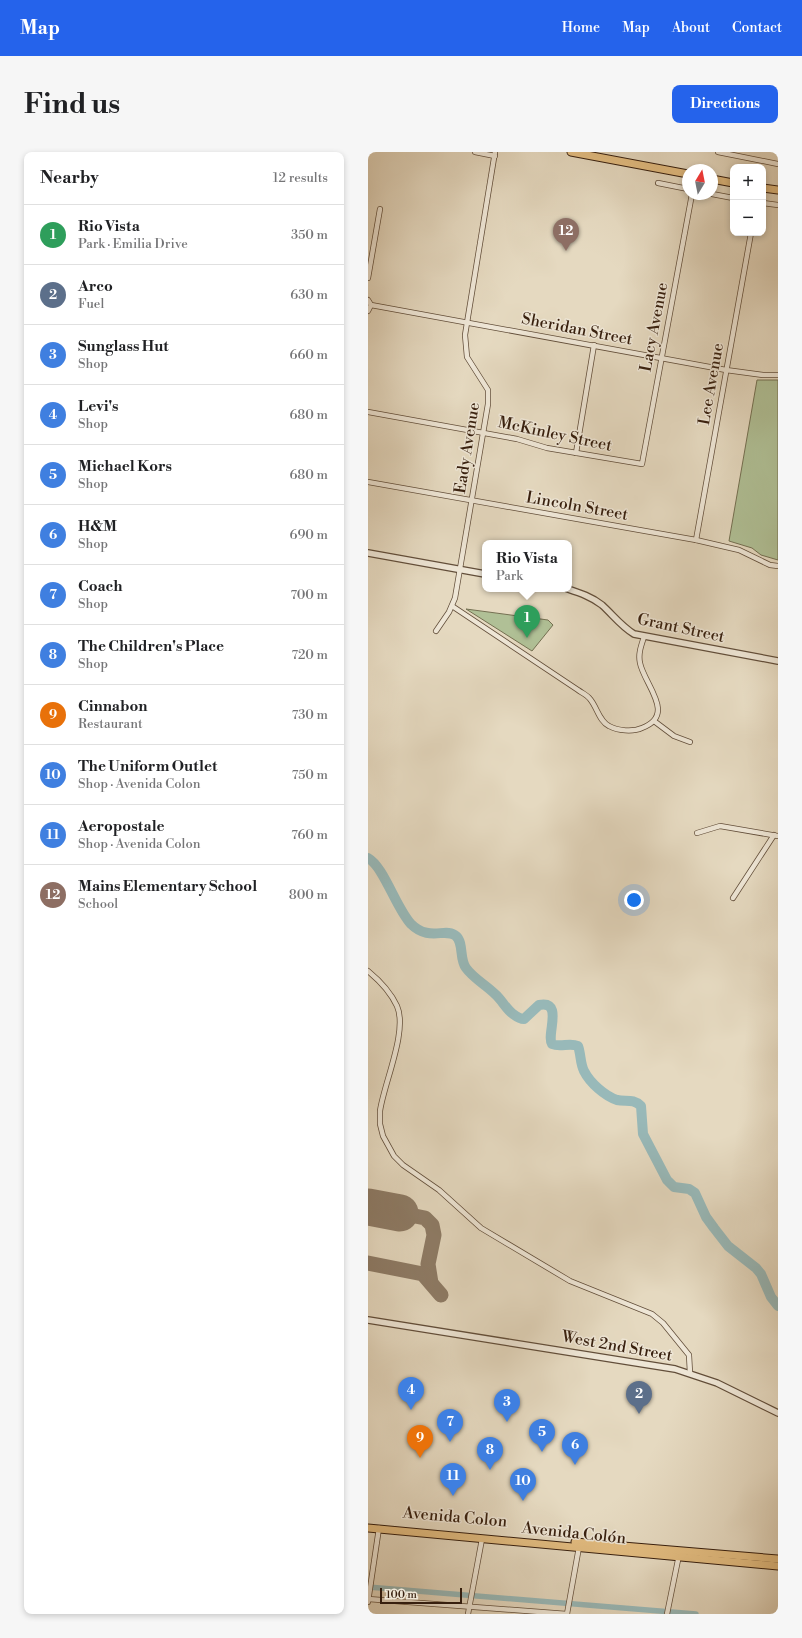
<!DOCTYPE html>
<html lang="en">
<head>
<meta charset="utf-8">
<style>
  :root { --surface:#fff; --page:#f6f6f6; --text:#202124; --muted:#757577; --line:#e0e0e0; --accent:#2563eb }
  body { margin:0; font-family:"Libre Bodoni",serif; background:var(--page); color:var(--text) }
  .controls { position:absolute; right:12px; top:12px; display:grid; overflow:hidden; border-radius:8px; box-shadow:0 2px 6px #0003 }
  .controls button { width:36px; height:36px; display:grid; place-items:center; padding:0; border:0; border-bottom:1px solid var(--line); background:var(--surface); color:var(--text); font:20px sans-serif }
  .compass { position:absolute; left:314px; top:12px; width:36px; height:36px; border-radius:50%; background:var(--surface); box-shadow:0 2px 6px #0003; rotate:10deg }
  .scale { position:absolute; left:12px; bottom:10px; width:82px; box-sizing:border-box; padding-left:4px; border:2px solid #371f0e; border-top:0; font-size:11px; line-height:14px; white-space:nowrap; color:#371f0e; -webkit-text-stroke:3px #eee6d6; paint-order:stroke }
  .you { position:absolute; left:266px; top:748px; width:14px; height:14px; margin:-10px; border:3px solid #fff; border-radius:50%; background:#1a73e8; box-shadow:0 0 0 6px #1a73e833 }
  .badge { display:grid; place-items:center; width:26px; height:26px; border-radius:50%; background:var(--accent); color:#fff; font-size:13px; font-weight:700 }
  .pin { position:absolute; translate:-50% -33px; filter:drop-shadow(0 1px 2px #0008) }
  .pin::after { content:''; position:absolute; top:21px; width:14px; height:12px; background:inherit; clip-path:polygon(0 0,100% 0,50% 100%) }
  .popup { position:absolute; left:114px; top:388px; width:90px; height:52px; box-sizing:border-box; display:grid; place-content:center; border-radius:8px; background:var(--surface); filter:drop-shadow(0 1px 3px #0005); font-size:13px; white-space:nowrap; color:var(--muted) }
  .popup b { font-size:15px; color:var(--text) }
  .popup::after { content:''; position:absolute; left:50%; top:100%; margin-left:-8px; border:8px solid transparent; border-top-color:var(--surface) }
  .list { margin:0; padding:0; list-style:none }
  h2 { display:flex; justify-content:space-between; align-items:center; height:52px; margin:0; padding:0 16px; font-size:17px }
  h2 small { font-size:13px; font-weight:400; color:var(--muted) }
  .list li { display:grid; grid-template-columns:26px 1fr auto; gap:12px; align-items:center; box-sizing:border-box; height:60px; padding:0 16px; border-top:1px solid var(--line) }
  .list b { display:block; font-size:15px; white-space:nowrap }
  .list p { margin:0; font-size:13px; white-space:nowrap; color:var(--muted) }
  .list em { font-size:13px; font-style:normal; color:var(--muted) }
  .map { position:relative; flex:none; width:410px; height:1462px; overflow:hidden; border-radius:8px }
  header { display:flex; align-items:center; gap:24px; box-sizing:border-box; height:56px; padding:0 20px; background:var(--accent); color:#fff }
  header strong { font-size:19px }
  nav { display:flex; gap:22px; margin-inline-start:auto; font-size:14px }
  .intro { display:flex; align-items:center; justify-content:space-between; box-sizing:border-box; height:96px; padding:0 24px }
  h1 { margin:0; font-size:28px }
  .button { padding:10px 18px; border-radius:8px; background:var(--accent); color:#fff; font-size:14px; font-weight:700 }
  main { display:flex; gap:24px; padding:0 24px }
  aside { flex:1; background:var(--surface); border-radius:8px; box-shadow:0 2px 6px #0003 }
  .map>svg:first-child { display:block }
  .green { fill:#b0c096; stroke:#747052 }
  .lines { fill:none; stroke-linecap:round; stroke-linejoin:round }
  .canal { stroke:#98b9b9; stroke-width:5.5 }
  .river { stroke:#98b9b9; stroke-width:10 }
  .taxiway { stroke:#8e7c67; stroke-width:15 }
  .runway { stroke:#8e7c67; stroke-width:37 }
  .minor-casing { stroke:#624e3a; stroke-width:6 }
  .tertiary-casing { stroke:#624e3a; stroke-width:8 }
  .primary-casing { stroke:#371f0e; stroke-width:9 }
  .minor { stroke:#eee6d6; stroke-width:4.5 }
  .tertiary { stroke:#eee6d6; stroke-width:5.5 }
  .primary { stroke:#e2bc80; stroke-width:7 }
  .labels { text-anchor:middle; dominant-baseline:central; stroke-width:3; stroke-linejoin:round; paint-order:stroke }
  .street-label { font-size:16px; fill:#371f0e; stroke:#eee6d6 }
</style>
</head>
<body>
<header>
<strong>Map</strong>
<nav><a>Home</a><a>Map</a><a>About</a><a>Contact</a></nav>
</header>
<div class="intro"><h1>Find us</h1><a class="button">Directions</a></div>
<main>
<aside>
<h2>Nearby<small>12 results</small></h2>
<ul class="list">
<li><span class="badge" style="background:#2e9e5b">1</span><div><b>Rio Vista</b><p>Park · Emilia Drive</p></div><em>350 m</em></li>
<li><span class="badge" style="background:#5c6f8a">2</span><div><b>Arco</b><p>Fuel</p></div><em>630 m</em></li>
<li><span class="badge" style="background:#3f7fe0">3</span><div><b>Sunglass Hut</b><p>Shop</p></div><em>660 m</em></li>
<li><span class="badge" style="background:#3f7fe0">4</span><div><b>Levi's</b><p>Shop</p></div><em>680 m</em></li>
<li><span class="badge" style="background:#3f7fe0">5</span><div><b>Michael Kors</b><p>Shop</p></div><em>680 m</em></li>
<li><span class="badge" style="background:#3f7fe0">6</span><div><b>H&amp;M</b><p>Shop</p></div><em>690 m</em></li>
<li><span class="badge" style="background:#3f7fe0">7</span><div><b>Coach</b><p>Shop</p></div><em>700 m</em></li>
<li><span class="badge" style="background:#3f7fe0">8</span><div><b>The Children's Place</b><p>Shop</p></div><em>720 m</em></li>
<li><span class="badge" style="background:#e8710a">9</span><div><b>Cinnabon</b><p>Restaurant</p></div><em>730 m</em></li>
<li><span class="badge" style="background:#3f7fe0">10</span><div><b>The Uniform Outlet</b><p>Shop · Avenida Colon</p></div><em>750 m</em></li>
<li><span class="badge" style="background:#3f7fe0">11</span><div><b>Aeropostale</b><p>Shop · Avenida Colon</p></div><em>760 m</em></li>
<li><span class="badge" style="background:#8d6e63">12</span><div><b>Mains Elementary School</b><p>School</p></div><em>800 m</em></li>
</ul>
</aside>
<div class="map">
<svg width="410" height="1462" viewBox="0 0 410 1462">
  <rect width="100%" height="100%" fill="#e5d9c0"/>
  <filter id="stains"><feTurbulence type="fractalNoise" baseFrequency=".005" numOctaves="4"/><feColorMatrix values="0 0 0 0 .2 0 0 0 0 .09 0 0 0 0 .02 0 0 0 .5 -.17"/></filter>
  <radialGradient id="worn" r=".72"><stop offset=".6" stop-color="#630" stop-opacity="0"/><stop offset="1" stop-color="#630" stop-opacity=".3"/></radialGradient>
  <g class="green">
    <path d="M389 228H410V408L393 403 384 396 361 389Z"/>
    <path d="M98 457 180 468 185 473 164 499Z"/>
  </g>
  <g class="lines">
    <path class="canal" d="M0 1435 328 1462"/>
    <path class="river" d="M0 706C16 715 28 756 43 772 61 790 78 775 88 784 96 791 91 807 98 816 105 826 118 833 127 842 134 848 138 857 145 862 149 865 152 867 156 867L171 853C196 848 178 883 184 892 193 896 201 890 210 894 213 902 212 911 216 919 222 931 237 944 249 948 258 950 265 946 273 954L275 982 299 1028 306 1035 321 1037 327 1041 338 1065 346 1076 360 1094 388 1116 393 1122 403 1145 410 1154"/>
    <g class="taxiway">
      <path d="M32 1061 57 1066 64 1073 66 1083 60 1112 63 1131"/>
      <path d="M0 1111 55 1122 73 1143"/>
    </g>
    <path class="runway" d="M0 1055 32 1061"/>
    <g class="minor-casing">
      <g id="minor">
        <path d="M107 0 127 4"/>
        <path d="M350 0 410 12"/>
        <path d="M290 31 320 37"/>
        <path d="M344 42 365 46"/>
        <path d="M395 51 410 53"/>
        <path d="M0 126 12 57"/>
        <path d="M0 148 3 153 0 159"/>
        <path d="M3 153 358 218 395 223H410"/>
        <path d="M0 260 149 287 179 296 274 312 324 42"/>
        <path d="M208 301 226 193"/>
        <path d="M0 330 328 388 371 398 402 413 410 414"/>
        <path d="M328 388 383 81"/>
        <path d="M84 454 210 538C214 541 219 543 222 547 229 555 231 569 241 574 250 579 265 580 274 576 309 563 276 532 272 511 270 502 273 494 276 485"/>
        <path d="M68 479 81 460 87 446 120 252V238L99 205 97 183 127 0"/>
        <path d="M286 569 306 584 322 590"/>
        <path d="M329 681 352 674 410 684"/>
        <path d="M365 746 406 683"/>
        <path d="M0 819C11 828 23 841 29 854 40 879 16 931 12 959V972L15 984 26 1004 35 1013 71 1038 113 1076 202 1129 284 1162 295 1171 321 1203 322 1221"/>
        <path d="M0 1447 199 1462"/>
        <path d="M0 1450 11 1376"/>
        <path d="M100 1462 114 1387"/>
        <path d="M199 1462 211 1395"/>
        <path d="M299 1462 311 1403"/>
      </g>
    </g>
    <g class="tertiary-casing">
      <g id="tertiary">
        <path d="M0 401 117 422"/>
        <path d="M200 437C212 441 224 445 234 453 245 463 253 474 266 482L410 509"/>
        <path d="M0 1168 307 1217 349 1231 410 1261"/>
      </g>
    </g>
    <g class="primary-casing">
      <g id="primary">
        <path d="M203 0 320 22"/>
        <path d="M344 27 365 31"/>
        <path d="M395 36 410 38"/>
        <path d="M0 1376 410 1414"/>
        <path d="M207 1390 410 1407"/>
      </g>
    </g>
    <use href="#minor" class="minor"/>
    <use href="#tertiary" class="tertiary"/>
    <use href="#primary" class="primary"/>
  </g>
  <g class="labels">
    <g class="street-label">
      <text transform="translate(286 175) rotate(-79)">Lacy Avenue</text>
      <text transform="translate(209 177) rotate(11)">Sheridan Street</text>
      <text transform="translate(343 232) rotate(-80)">Lee Avenue</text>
      <text transform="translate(187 282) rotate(12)">McKinley Street</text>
      <text transform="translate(99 296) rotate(-81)">Eady Avenue</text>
      <text transform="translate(209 354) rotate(10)">Lincoln Street</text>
      <text transform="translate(313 476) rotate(12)">Grant Street</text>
      <text transform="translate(249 1194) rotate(10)">West 2nd Street</text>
      <text transform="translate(87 1365) rotate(5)">Avenida Colon</text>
      <text transform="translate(206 1381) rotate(6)">Avenida Colón</text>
    </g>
  </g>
  <rect width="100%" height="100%" filter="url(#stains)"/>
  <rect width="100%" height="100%" fill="url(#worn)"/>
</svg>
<div class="controls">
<button>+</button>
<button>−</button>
</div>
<svg class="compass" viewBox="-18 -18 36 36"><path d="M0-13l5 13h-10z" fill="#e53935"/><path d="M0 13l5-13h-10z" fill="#757577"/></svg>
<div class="scale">100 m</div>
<div class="you"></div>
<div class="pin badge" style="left:159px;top:486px;background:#2e9e5b">1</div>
<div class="popup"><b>Rio Vista</b>Park</div>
<div class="pin badge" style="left:271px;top:1262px;background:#5c6f8a">2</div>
<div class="pin badge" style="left:139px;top:1270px;background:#3f7fe0">3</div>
<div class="pin badge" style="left:43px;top:1258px;background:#3f7fe0">4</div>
<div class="pin badge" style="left:174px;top:1300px;background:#3f7fe0">5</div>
<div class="pin badge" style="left:207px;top:1313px;background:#3f7fe0">6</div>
<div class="pin badge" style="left:82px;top:1290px;background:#3f7fe0">7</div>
<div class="pin badge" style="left:122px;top:1318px;background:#3f7fe0">8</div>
<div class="pin badge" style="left:52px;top:1306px;background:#e8710a">9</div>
<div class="pin badge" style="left:155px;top:1349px;background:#3f7fe0">10</div>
<div class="pin badge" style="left:85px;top:1344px;background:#3f7fe0">11</div>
<div class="pin badge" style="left:198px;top:99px;background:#8d6e63">12</div>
</div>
</main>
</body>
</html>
